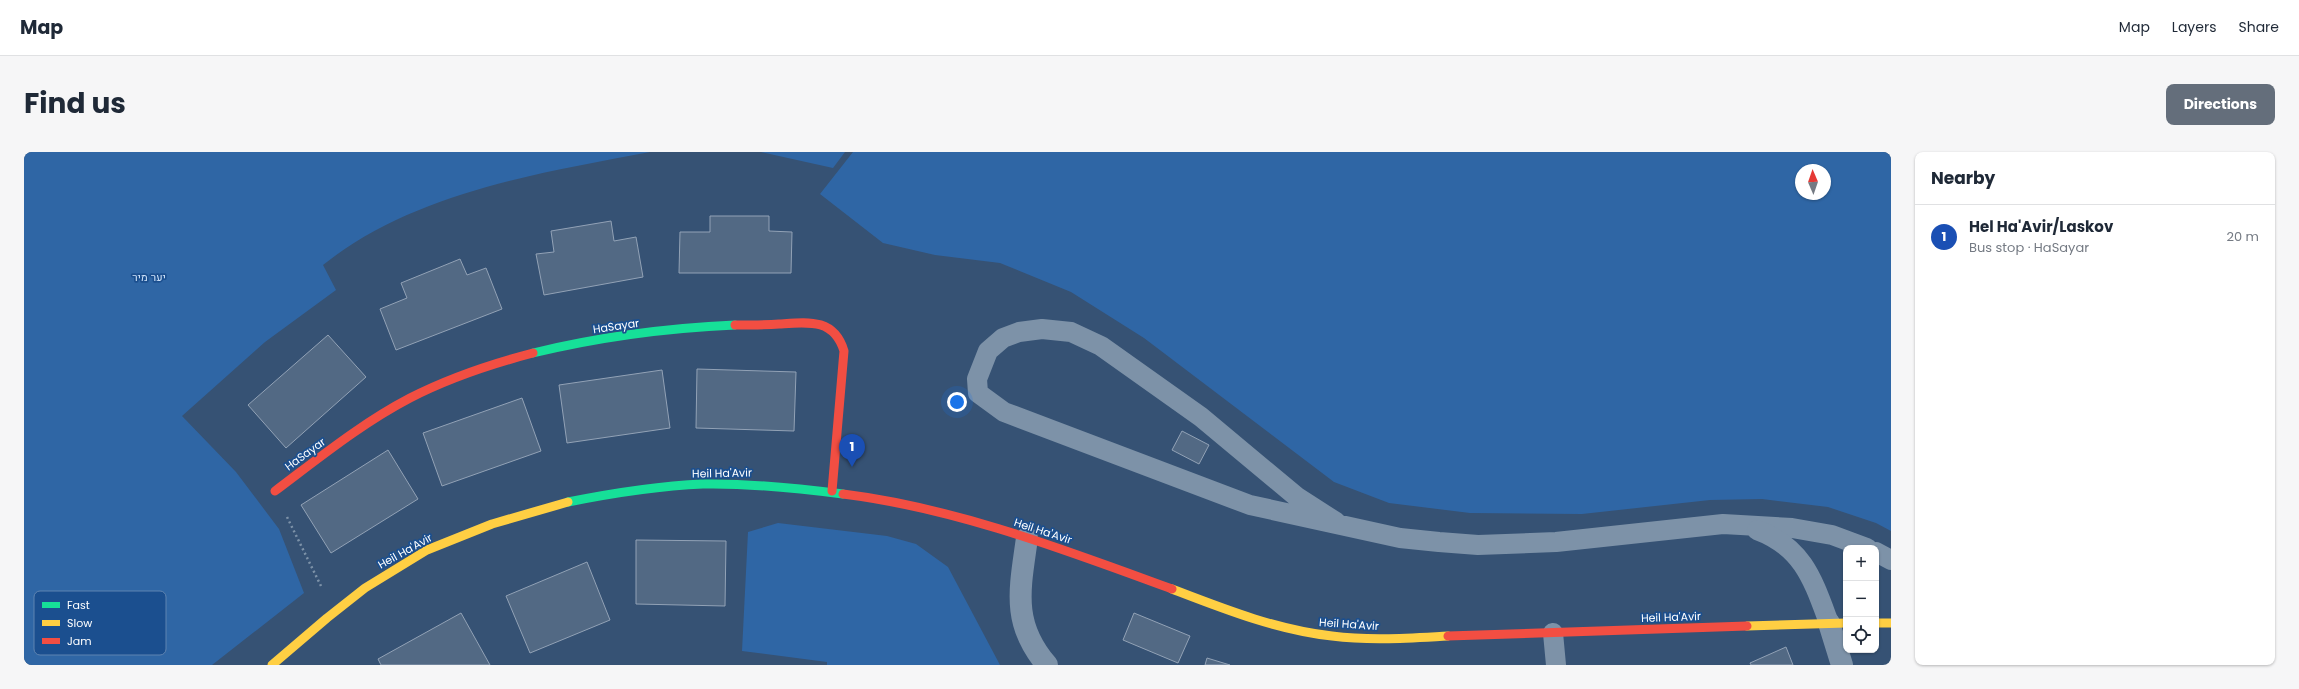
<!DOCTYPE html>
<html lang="en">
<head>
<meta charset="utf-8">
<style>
  :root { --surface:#fff; --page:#f6f6f7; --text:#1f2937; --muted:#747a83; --line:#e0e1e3; --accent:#646e7b }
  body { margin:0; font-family:Poppins,Heebo,sans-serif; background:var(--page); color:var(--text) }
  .controls { position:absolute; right:12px; bottom:12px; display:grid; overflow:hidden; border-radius:8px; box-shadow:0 1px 3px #0004 }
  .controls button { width:36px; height:36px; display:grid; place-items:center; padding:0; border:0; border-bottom:1px solid var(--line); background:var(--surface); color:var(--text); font:20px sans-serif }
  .compass { position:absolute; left:1771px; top:12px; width:36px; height:36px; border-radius:50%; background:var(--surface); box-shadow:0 1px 3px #0004; rotate:358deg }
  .you { position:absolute; left:933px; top:250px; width:14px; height:14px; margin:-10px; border:3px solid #fff; border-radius:50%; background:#1a73e8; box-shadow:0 0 0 6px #1a73e833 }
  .badge { display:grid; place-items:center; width:26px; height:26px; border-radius:50%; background:var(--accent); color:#fff; font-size:13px; font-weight:700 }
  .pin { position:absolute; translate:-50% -33px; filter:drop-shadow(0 1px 2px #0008) }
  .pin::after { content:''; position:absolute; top:21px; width:14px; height:12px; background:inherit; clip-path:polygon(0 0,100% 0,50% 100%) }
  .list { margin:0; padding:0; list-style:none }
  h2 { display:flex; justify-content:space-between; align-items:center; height:52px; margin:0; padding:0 16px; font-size:17px }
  h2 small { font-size:13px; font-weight:400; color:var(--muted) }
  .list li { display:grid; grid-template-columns:26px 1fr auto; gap:12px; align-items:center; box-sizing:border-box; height:64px; padding:0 16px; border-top:1px solid var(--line) }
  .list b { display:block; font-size:15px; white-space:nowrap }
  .list p { margin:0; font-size:13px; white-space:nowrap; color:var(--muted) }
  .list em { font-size:13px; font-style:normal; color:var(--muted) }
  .icon { flex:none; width:22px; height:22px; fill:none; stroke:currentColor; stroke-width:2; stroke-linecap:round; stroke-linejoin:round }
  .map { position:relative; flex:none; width:1867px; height:513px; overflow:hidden; border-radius:8px }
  header { display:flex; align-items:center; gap:24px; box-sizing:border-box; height:56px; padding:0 20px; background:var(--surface); border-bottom:1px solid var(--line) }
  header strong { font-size:19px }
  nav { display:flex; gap:22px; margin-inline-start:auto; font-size:14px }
  .intro { display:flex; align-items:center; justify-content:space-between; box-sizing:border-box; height:96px; padding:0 24px }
  h1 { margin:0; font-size:28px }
  .button { padding:10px 18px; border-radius:8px; background:var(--accent); color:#fff; font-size:14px; font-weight:700 }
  main { display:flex; gap:24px; padding:0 24px }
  aside { flex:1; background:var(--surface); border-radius:8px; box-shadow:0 1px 3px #0004 }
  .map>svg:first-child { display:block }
  .green { fill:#2f66a5; fill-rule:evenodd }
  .building { fill:#526984; stroke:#92a2b6 }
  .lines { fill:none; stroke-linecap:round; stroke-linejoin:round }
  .path { stroke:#7d92a8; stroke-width:2.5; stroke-dasharray:2 3; stroke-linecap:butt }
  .lane { stroke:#7d92a8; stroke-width:20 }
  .street { stroke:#7d92a8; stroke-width:22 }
  .fast { stroke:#16e098; stroke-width:9 }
  .slow { stroke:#ffcf43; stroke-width:9 }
  .jam { stroke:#f24e42; stroke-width:9 }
  .labels { text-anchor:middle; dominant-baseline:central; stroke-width:3.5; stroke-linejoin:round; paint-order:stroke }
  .park-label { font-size:11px; fill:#cfe3fa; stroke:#1b4f8f }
  .street-label { font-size:11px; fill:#fff; stroke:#1b4f8f }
  .key { fill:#1b4f8f; stroke:#5f84b1; stroke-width:1 }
  .key-label { font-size:11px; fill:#fff }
</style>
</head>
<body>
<header>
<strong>Map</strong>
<nav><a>Map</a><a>Layers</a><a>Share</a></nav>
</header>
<div class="intro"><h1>Find us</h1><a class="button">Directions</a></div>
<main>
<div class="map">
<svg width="1867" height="513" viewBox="0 0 1867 513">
  <rect width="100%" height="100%" fill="#365274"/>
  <g class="green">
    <path d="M0 0H626C515 21 389 41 299 113L312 138 241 190 158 264 212 320 255 377 280 441 188 513H0Z"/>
    <path d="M737 0H821L809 16Z"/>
    <path d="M829 0H1867V379L1852 371 1804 355 1738 347 1686 348 1558 362 1446 361 1365 351 1310 330 1120 186 1047 140 976 111 911 103 859 91 796 42ZM1777 18H1801V42H1777Z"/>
    <path d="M754 371 863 384 892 392 924 415 976 513H803V510L718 499 724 380Z"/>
  </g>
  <g class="building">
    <path d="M686 64H745V79L768 80 767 121H655L656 80H686Z"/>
    <path d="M587 69 590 89 612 85 619 125 520 143 512 102 530 100 527 79Z"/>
    <path d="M436 107 443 123 462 116 478 157 372 198 356 157 383 146 377 131Z"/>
    <path d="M304 183 342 225 262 296 224 253Z"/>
    <path d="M673 217 772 220 770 279 672 276Z"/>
    <path d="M638 218 646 276 543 291 535 233Z"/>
    <path d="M498 246 517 299 418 334 399 281Z"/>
    <path d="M1158 279 1185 293 1175 312 1148 298Z"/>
    <path d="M364 298 394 347 307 401 277 353Z"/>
    <path d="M612 388 702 389 701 454 612 452Z"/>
    <path d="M563 410 586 468 506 501 482 444Z"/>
    <path d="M437 461 466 513H357L354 507Z"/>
    <path d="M1110 461 1166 484 1154 511 1099 488Z"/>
    <path d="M1762 495 1769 513H1727L1726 511Z"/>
    <path d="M1183 506 1206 513H1181Z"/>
  </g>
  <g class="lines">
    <path class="path" d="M263 365 297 434"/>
    <g class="lane">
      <path d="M1312 370 1273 345 1177 265 1077 194 1047 180 1018 177 995 180 979 186 964 199 953 227 954 241 980 260 1226 353 1376 386 1415 390 1454 393 1532 390 1699 372 1768 376 1808 383 1843 396"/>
      <path d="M1733 378C1779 395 1789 428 1805 471"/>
      <path d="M1852 400 1867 408"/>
      <path d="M1529 481 1532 513"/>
    </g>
    <g class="street">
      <path d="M1003 386C996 437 987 471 1023 513"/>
      <path d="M1805 471 1818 513"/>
    </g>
    <g class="fast">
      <path d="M509 201C575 185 644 176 711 173"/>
      <path d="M544 350C589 341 633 334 679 332 726 331 772 336 819 342"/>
    </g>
    <g class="slow">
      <path d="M1148 437C1200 457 1253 478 1308 484 1347 489 1386 486 1424 484"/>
      <path d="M1852 471H1867"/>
      <path d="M1723 474 1822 471"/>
      <path d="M248 513 303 466 341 436 403 398 468 372 544 350"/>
    </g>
    <g class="jam">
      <path d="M711 173C726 173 741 173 755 172 784 170 810 166 820 199L808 339"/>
      <path d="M251 339C295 306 338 271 386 246 425 226 467 212 509 201"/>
      <path d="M819 342C932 356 1041 398 1148 437"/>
      <path d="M1424 484 1723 474"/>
    </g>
  </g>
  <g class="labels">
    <g class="park-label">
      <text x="125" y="125">יער מיר</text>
    </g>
    <g class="street-label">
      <text transform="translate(592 174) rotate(-8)">HaSayar</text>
      <text transform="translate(281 302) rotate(-36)">HaSayar</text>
      <text transform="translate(698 321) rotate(-1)">Heil Ha'Avir</text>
      <text transform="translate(1019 379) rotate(18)">Heil Ha'Avir</text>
      <text transform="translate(381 399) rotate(-29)">Heil Ha'Avir</text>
      <text transform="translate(1647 465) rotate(-2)">Heil Ha'Avir</text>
      <text transform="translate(1325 472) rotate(4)">Heil Ha'Avir</text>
    </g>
  </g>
  <rect x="10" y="439" width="132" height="64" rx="6" class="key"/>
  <rect x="18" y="450" width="18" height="6" fill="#16e098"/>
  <rect x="18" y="468" width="18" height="6" fill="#ffcf43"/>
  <rect x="18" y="486" width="18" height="6" fill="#f24e42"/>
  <g class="key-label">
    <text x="43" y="457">Fast</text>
    <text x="43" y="475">Slow</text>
    <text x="43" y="493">Jam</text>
  </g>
</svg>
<div class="controls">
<button>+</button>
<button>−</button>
<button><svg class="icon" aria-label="locate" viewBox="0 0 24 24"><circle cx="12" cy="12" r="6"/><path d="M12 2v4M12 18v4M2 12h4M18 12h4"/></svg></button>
</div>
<svg class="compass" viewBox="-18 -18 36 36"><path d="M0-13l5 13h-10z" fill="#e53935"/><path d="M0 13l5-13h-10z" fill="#747a83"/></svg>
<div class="you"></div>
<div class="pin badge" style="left:828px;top:315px;background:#1a4fb4">1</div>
</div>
<aside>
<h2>Nearby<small></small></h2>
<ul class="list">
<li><span class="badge" style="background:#1a4fb4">1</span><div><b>Hel Ha'Avir/Laskov</b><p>Bus stop · HaSayar</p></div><em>20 m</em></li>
</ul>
</aside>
</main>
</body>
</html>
